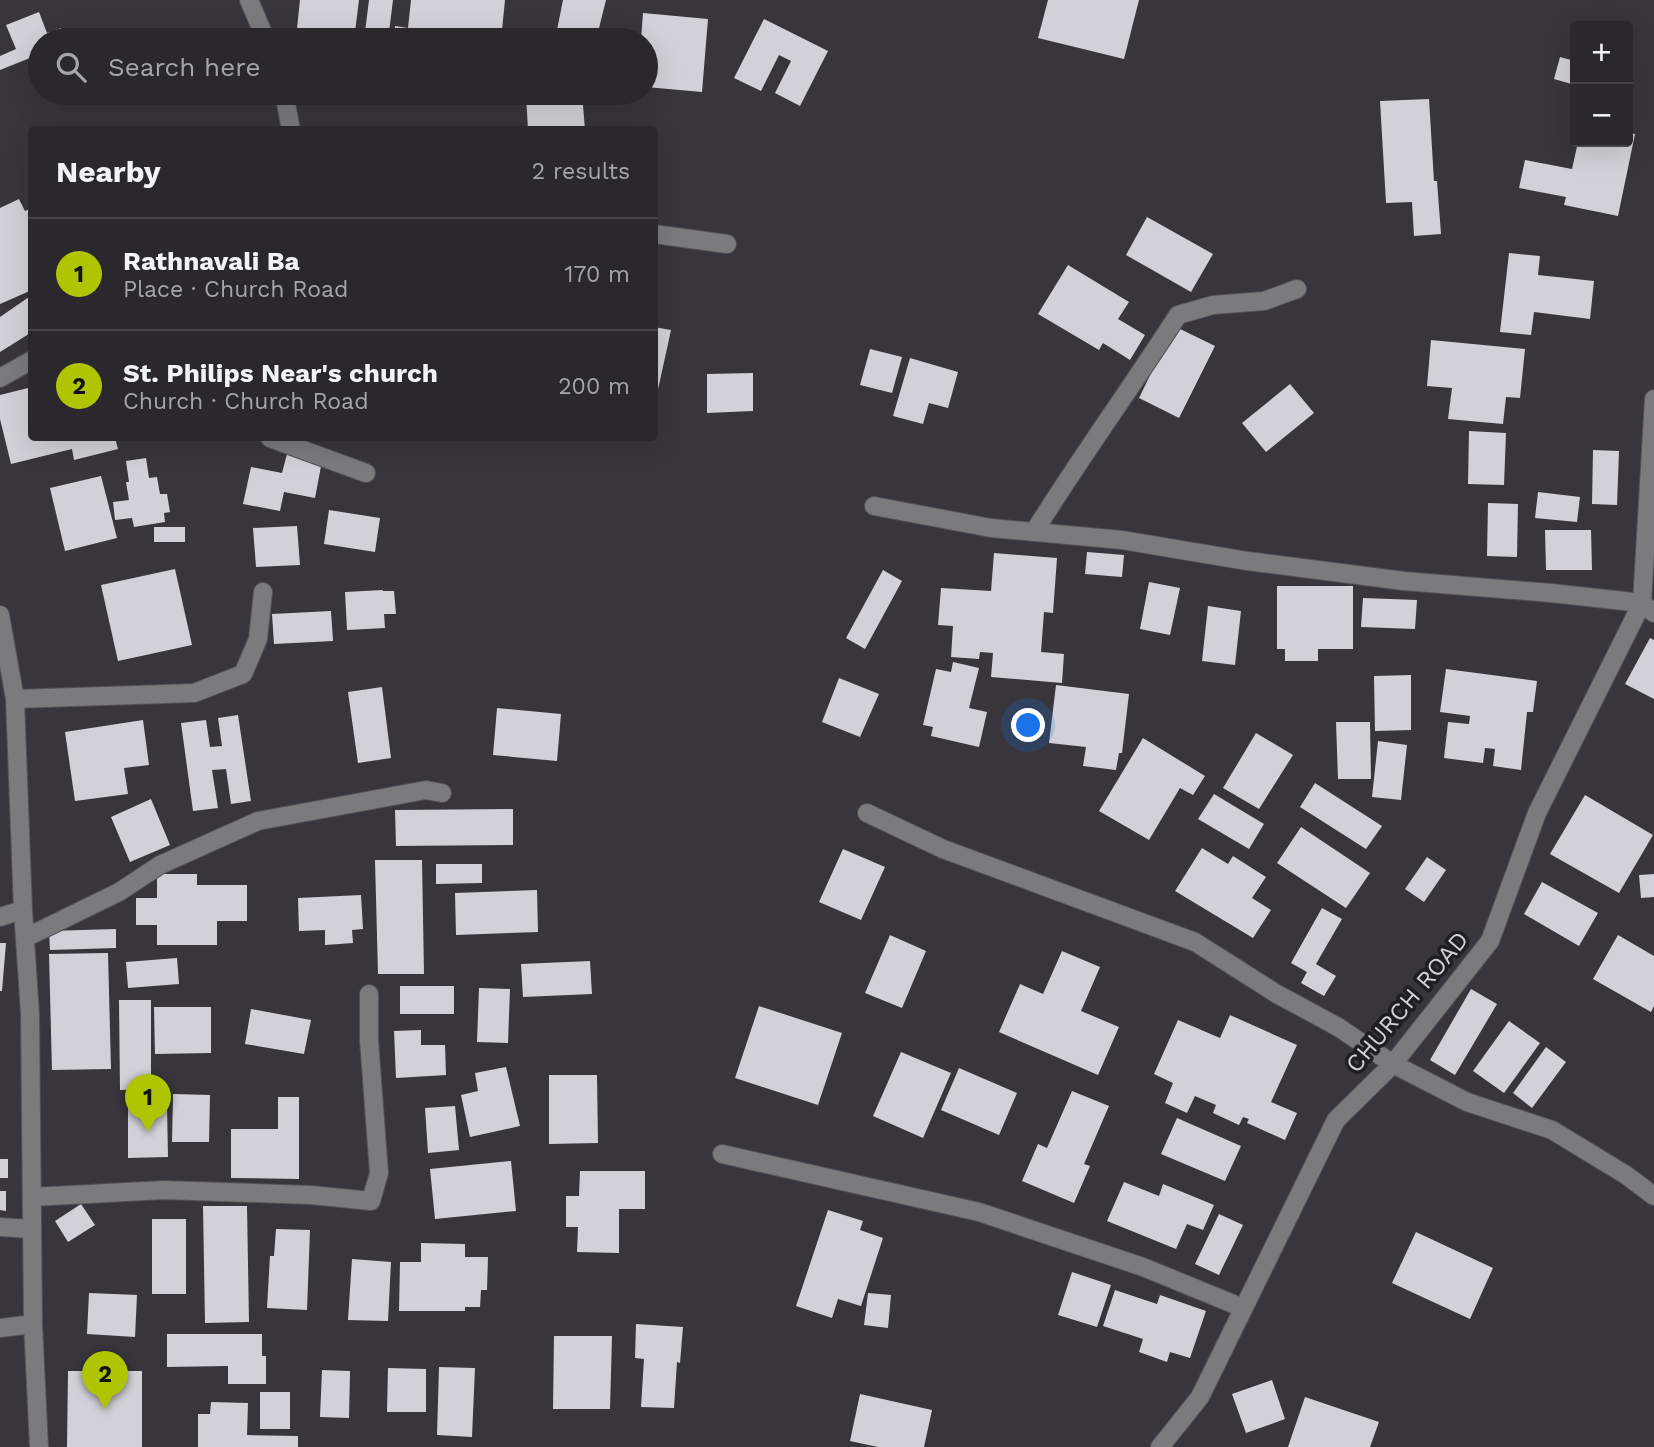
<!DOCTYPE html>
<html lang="en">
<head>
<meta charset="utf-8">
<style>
  :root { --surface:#2a282d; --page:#323035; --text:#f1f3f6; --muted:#a5a6aa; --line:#464449; --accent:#b0c502 }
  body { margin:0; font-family:"Work Sans",sans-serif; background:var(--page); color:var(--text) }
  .controls { position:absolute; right:21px; top:21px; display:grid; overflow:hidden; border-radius:7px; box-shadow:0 7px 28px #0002 }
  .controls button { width:63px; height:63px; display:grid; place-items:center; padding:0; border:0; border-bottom:2px solid var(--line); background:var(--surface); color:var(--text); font:35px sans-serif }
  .you { position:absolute; left:1029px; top:726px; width:24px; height:24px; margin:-18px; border:5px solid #fff; border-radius:50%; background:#1a73e8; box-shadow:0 0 0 10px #1a73e833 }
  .badge { display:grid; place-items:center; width:46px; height:46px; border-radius:50%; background:var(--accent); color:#111; font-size:23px; font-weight:700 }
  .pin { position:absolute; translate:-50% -58px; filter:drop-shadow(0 2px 4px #0008) }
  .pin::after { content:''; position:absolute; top:37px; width:24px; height:21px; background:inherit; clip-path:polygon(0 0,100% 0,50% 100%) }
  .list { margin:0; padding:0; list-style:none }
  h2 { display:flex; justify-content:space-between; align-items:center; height:91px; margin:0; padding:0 28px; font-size:30px }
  h2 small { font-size:23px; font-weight:400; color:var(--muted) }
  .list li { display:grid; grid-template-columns:46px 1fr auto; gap:21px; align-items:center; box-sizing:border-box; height:112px; padding:0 28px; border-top:2px solid var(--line) }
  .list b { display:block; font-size:26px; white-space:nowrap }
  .list p { margin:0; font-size:23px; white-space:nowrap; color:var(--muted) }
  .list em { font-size:23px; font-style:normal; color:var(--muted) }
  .icon { flex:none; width:38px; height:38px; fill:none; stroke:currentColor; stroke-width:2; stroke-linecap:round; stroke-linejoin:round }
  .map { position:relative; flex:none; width:1654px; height:1447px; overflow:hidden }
  .search { position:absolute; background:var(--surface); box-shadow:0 7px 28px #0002; left:28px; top:28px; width:630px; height:77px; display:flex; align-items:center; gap:18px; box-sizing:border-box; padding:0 24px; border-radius:38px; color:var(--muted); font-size:26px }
  .panel { position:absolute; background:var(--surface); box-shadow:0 7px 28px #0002; left:28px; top:126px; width:630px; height:315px; border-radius:7px }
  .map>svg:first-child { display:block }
  .building { fill:#d2d0d8 }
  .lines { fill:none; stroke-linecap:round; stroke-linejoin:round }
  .minor-casing { stroke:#545258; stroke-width:20 }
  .minor { stroke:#7b7a7d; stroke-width:18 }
  .labels { text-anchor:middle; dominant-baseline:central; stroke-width:7; stroke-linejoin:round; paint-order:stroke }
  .street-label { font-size:24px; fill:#d3d2d6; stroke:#1f1e21 }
</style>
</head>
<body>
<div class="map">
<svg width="1654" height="1447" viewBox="0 0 1654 1447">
  <rect width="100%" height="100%" fill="#38363c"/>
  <g class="building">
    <path d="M300 0H359L354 40 296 38Z"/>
    <path d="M369 0H393L388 40H364Z"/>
    <path d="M411 0H505L501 40H457L428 37V40H394L395 26 408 28Z"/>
    <path d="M563 0H606L596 40H555Z"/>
    <path d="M1048 0H1139L1124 59 1038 38Z"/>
    <path d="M39 12 47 33 61 28 66 40H40V82L30 58 0 70V56L16 49 6 25Z"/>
    <path d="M643 13 708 19 702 92 646 87V40H641Z"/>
    <path d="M764 19 828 51 800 106 775 93 791 61 779 55 761 91 734 78Z"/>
    <path d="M1560 57 1575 61V85L1554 79Z"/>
    <path d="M117 93H169V94L119 104Z"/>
    <path d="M582 93 585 130H528L526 94Z"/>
    <path d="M1429 99 1434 181H1437L1441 234 1414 236 1412 202 1386 203 1380 101Z"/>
    <path d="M1628 133 1635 134 1618 216 1564 205 1566 197 1519 188 1525 160 1572 169 1578 142H1628Z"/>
    <path d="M19 199 25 211 32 208V290L0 304V208Z"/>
    <path d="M1147 217 1213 254 1191 292 1126 255Z"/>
    <path d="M1509 253 1540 256 1538 275 1594 281 1590 319 1534 312 1531 335 1500 332Z"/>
    <path d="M1068 265 1129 302 1118 319 1145 335 1130 360 1103 343 1099 350 1038 314Z"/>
    <path d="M29 297 32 301V332L0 352V317Z"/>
    <path d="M1174 326 1215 346 1179 418 1139 398Z"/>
    <path d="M654 327 671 330 657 394 654 393Z"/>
    <path d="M1431 340 1525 349 1520 398 1506 397 1503 424 1448 419 1452 388 1427 386Z"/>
    <path d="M870 349 902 357 892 393 860 385Z"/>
    <path d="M910 358 958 372 948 408 929 403 923 424 893 416Z"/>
    <path d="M753 373V411L707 413V374Z"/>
    <path d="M1290 384 1314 413 1266 452 1242 423Z"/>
    <path d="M32 387V438H115L118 449 74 460 72 449 11 464 0 419V395Z"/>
    <path d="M1469 431 1506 433 1504 485 1468 484Z"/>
    <path d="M1593 450 1619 451 1617 505 1592 504Z"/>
    <path d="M287 454 322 461 315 498 284 492 280 511 243 504 251 467 282 473Z"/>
    <path d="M146 458 149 478 157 477 160 494H167L170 512 164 513 165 522 134 527 132 518 115 520 113 502 129 500 126 482H129L126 461Z"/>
    <path d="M101 476 117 538 65 551 50 488Z"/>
    <path d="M1538 492 1580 497 1577 522 1535 518Z"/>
    <path d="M1488 503 1518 504 1517 557 1487 556Z"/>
    <path d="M329 510 380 518 375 552 324 544Z"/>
    <path d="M297 526 300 565 256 567 253 528Z"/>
    <rect x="154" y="527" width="31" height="15"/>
    <path d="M1545 530H1591L1592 570H1546Z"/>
    <path d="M1087 552 1124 555 1122 577 1085 574Z"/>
    <path d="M994 553 1057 558 1053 613 1044 612 1041 652 1064 654 1062 683 991 677 993 653 980 652 979 659 951 657 953 626 938 625 941 588 991 591Z"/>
    <path d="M175 569 192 645 118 661 101 585Z"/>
    <path d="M883 570 902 581 865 649 846 638Z"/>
    <path d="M1149 582 1180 588 1170 635 1140 629Z"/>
    <path d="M1277 586H1353V649H1318V661H1285V649H1277Z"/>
    <path d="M383 590V591H394L396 614H384L385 628 347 630 345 592Z"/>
    <path d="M1363 598 1417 600 1415 629 1361 627Z"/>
    <path d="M1208 606 1241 611 1235 665 1202 661Z"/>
    <path d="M331 611 333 641 274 644 272 614Z"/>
    <path d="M1650 638 1654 640V699L1625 684Z"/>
    <path d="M953 662 979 668 969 708 987 712 979 747 931 736 933 727 923 725 936 669 951 672Z"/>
    <path d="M1446 669 1537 681 1533 712H1527L1521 770 1493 766 1495 749 1485 748 1483 763 1444 758 1448 722 1469 724 1470 716 1440 712Z"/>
    <path d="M1411 675V730L1375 731 1374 676Z"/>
    <path d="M839 678 879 694 860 737 822 722Z"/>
    <path d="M1056 685 1129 694 1122 753H1119L1116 770 1083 766 1086 747 1049 743Z"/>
    <path d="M382 687 391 758 358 763 348 692Z"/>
    <path d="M497 708 561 714 557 761 493 755Z"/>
    <path d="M238 715 251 801 231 804 226 769 212 770 218 808 193 811 181 723 206 720 210 747 222 746 218 718Z"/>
    <path d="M143 720 149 765 124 768 128 794 75 801 65 732Z"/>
    <path d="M1336 722H1370L1371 779H1338Z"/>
    <path d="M1256 733 1293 755 1259 809 1223 788Z"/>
    <path d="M1143 738 1205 776 1193 795 1180 788 1149 840 1099 811Z"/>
    <path d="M1378 741 1407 745 1401 800 1372 797Z"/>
    <path d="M1315 783 1382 826 1366 849 1300 807Z"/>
    <path d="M1214 794 1264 824 1249 849 1198 819Z"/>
    <path d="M1585 795 1653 835 1619 893 1550 854Z"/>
    <path d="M151 799 170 845 130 862 111 817Z"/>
    <path d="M513 809V845L396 846 395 810Z"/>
    <path d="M1301 827 1370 873 1346 908 1277 863Z"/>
    <path d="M1202 848 1228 864 1233 856 1266 877 1252 898 1271 910 1253 938 1175 891Z"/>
    <path d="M843 849 885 867 861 920 819 902Z"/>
    <path d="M1427 857 1446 870 1424 902 1405 889Z"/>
    <path d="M375 860H422L424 974H378Z"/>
    <path d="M436 864H482V883L436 884Z"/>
    <path d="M157 874H197V885H247V921H217V945H157V925H136V898H157Z"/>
    <path d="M1654 874V897L1641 898 1639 875Z"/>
    <path d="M1542 882 1598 913 1579 946 1524 914Z"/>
    <path d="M537 890 538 932 456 935 455 893Z"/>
    <path d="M361 895 363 929 352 930 353 943 325 945V930L299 931 298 898Z"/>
    <path d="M1322 908 1342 919 1316 964 1336 976 1324 996 1301 983 1307 972 1291 963Z"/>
    <path d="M116 929V948L50 950 49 931Z"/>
    <path d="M890 935 926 951 902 1008 865 993Z"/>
    <path d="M1618 935 1654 956V1006L1651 1012 1593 979Z"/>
    <path d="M0 943H6L2 991H0Z"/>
    <path d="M1062 951 1100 967 1081 1011 1119 1027 1098 1075 999 1032 1020 984 1043 994Z"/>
    <path d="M108 953 111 1069 52 1070 49 954Z"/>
    <path d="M177 958 179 984 128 988 126 962Z"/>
    <path d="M590 961 592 994 523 997 521 964Z"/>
    <rect x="400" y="986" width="54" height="28"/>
    <path d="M479 988 510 989 508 1043 477 1042Z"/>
    <path d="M1471 989 1497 1004 1455 1075 1430 1060Z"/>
    <path d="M119 1000H151V1089L120 1090Z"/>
    <path d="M759 1006 842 1033 818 1105 735 1078Z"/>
    <path d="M154 1007H211V1053L155 1054Z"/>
    <path d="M251 1009 311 1020 304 1054 245 1044Z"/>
    <path d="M1230 1015 1297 1045 1271 1102 1297 1113 1285 1140 1247 1123 1249 1119 1243 1117 1239 1125 1213 1113 1216 1105 1195 1096 1187 1113 1165 1103 1173 1083 1154 1074 1178 1020 1220 1038Z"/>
    <path d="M1509 1021 1540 1043 1504 1093 1473 1071Z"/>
    <path d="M421 1030V1045H445L446 1075 396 1078 394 1031Z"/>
    <path d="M1546 1047 1566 1062 1532 1108 1513 1093Z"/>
    <path d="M901 1052 951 1073 923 1138 873 1116Z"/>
    <path d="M506 1067 520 1126 470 1137 461 1095 478 1091 475 1073Z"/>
    <path d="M959 1068 1017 1093 999 1135 941 1110Z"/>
    <path d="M549 1075H597L598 1143 549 1144Z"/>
    <path d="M1072 1091 1109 1106 1084 1164 1090 1166 1074 1203 1022 1181 1038 1144 1047 1148Z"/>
    <path d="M173 1094 210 1095 209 1142H172Z"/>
    <path d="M278 1097H299V1179L231 1178V1129H278Z"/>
    <path d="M128 1106H167L168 1157 128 1158Z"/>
    <path d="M455 1106 459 1150 428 1153 425 1108Z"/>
    <path d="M1177 1118 1241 1146 1225 1181 1161 1154Z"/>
    <rect x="0" y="1159" width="8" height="19"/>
    <path d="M511 1161 516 1211 435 1219 430 1169Z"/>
    <path d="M580 1171H645V1209H619V1253L577 1252 578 1227H566V1196H579Z"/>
    <path d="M1124 1182 1159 1196 1163 1184 1214 1205 1203 1230 1187 1224 1176 1249 1107 1221Z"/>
    <path d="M0 1191H6V1211L0 1210Z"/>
    <path d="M81 1204 95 1225 68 1242 55 1221Z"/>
    <path d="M203 1206H247L249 1322 205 1323Z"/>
    <path d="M828 1210 863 1221 860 1230 883 1238 861 1306 838 1299 832 1318 796 1306Z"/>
    <path d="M1219 1214 1243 1225 1219 1275 1195 1264Z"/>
    <rect x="152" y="1219" width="34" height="75"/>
    <path d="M276 1229 310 1230 307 1310 267 1308 270 1256H274Z"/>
    <path d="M1416 1232 1493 1268 1470 1319 1392 1283Z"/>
    <path d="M421 1243 465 1244V1257H488L487 1290H481L480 1307H465V1311H399L400 1262H421Z"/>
    <path d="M352 1259 391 1262 388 1321 348 1320Z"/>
    <path d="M1072 1272 1111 1285 1097 1327 1058 1315Z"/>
    <path d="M1115 1290 1157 1304 1160 1295 1206 1311 1190 1358 1170 1352 1167 1362 1139 1352 1143 1339 1103 1326Z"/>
    <path d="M89 1293 137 1295 135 1337 87 1334Z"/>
    <path d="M868 1293 891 1295 888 1328 864 1325Z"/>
    <path d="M636 1324 683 1327 680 1363 677 1362 674 1408 641 1407 644 1359 635 1358Z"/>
    <path d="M167 1334H262V1356H266V1384H228V1366L167 1367Z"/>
    <path d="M554 1336H612L610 1409H553Z"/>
    <path d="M439 1367 475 1368 472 1437 437 1435Z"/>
    <path d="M388 1368 426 1369V1412H387Z"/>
    <path d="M322 1370 350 1371 349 1418 320 1417Z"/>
    <path d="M68 1371H142V1447H67Z"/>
    <path d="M1272 1380 1285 1419 1246 1433 1232 1394Z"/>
    <rect x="260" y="1392" width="30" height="37"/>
    <path d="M860 1394 932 1410 924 1447H878L850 1441Z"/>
    <path d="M1305 1397 1379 1422 1370 1447H1288Z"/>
    <path d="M211 1402 248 1403 247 1435 298 1436V1447H198V1414H210Z"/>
  </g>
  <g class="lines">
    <g class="minor-casing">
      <g id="minor">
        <path d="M249 0 266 40"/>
        <path d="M284 93 291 130"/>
        <path d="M654 234 727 244"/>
        <path d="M0 378 32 360"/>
        <path d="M270 438 366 473"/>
        <path d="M874 506 991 528 1122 540 1247 561 1404 581 1551 593 1642 603 1654 613"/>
        <path d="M1034 532C1080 458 1131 388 1178 315L1213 305 1264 301 1297 289"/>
        <path d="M0 615 15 699 23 910 30 1014 33 1324 39 1447"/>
        <path d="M15 699 194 693 243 674 258 639 263 592"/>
        <path d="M867 813 943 849 1195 942 1277 994 1338 1027 1393 1064 1467 1102 1552 1130 1626 1175 1654 1196"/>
        <path d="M0 917 23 910"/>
        <path d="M25 938 119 892 160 865 258 821 426 790 442 793"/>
        <path d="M722 1154 979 1212 1143 1267 1243 1308"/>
        <path d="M32 1197 164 1190 311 1195 371 1201 379 1173 369 1040V994"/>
        <path d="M0 1227 32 1229"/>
        <path d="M0 1328 33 1324"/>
        <path d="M1160 1447 1200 1397 1336 1120 1393 1064 1490 941 1537 813 1642 603 1654 399"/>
      </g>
    </g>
    <use href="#minor" class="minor"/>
  </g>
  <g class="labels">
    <g class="street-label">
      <text transform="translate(1407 1002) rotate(-50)">CHURCH ROAD</text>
    </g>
  </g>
</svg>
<div class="controls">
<button>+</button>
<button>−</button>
</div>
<div class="you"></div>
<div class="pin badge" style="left:148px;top:1132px">1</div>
<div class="pin badge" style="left:105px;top:1409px">2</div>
<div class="search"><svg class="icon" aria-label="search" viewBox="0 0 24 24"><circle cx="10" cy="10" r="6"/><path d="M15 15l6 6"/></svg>Search here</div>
<section class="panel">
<h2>Nearby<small>2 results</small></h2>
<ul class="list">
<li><span class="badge">1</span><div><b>Rathnavali Ba</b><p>Place · Church Road</p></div><em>170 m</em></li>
<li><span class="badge">2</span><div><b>St. Philips Near's church</b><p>Church · Church Road</p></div><em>200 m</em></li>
</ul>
</section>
</div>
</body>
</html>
